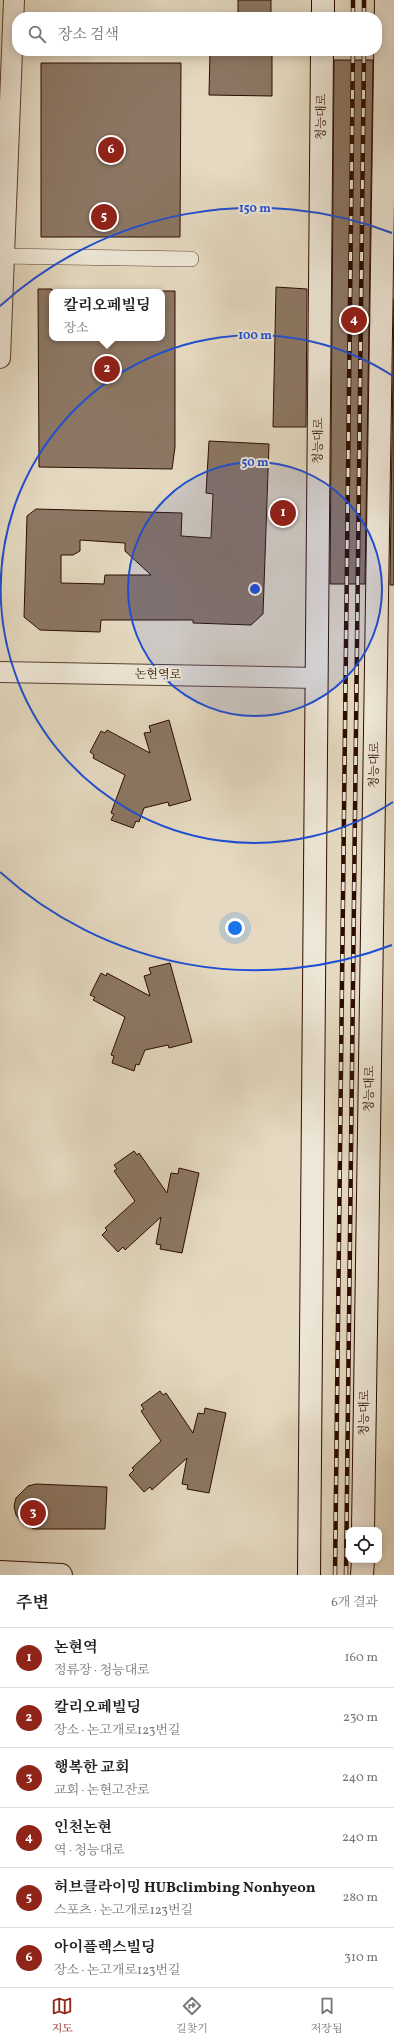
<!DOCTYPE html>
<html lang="ko">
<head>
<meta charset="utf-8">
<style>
  :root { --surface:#fff; --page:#f2f2f2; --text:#222; --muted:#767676; --line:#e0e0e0; --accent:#8f2418 }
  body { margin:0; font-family:Vollkorn,"Noto Serif KR",serif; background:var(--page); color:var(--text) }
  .controls { position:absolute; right:12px; bottom:12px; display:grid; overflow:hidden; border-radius:8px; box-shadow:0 2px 10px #0003 }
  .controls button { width:36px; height:36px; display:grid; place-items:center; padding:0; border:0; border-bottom:1px solid var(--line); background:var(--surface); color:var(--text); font:20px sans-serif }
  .you { position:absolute; left:235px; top:928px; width:14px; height:14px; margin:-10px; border:3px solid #fff; border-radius:50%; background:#1a73e8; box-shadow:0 0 0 6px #1a73e833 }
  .badge { display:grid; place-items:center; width:26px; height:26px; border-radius:50%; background:var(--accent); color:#fff; font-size:13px; font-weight:700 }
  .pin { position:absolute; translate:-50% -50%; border:2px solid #fff; box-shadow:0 1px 4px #0006 }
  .popup { position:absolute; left:49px; top:289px; width:116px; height:52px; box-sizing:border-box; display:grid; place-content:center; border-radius:8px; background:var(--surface); filter:drop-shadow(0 1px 3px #0005); font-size:13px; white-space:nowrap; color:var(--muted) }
  .popup b { font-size:15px; color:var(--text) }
  .popup::after { content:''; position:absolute; left:50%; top:100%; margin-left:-8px; border:8px solid transparent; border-top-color:var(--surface) }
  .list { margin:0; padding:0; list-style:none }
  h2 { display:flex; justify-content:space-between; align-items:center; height:52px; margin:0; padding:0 16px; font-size:17px }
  h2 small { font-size:13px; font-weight:400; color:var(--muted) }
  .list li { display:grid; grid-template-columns:26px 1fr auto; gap:12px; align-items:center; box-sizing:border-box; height:60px; padding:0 16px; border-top:1px solid var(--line) }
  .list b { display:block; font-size:15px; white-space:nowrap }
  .list p { margin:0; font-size:13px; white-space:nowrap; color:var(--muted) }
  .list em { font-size:13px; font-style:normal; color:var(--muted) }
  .icon { flex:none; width:22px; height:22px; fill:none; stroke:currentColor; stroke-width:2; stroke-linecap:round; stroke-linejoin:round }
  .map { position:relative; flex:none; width:394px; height:1575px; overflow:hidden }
  .search { position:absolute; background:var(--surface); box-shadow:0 2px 10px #0003; left:12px; right:12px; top:12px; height:44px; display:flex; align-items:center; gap:10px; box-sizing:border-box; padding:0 14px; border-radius:16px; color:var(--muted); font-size:15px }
  .sheet { height:412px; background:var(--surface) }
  nav { display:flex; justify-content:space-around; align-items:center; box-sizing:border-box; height:56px; border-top:1px solid var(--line); background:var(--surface); font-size:11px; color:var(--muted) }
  nav a { display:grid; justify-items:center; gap:2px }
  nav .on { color:var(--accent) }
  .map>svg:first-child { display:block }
  .building { fill:#8c7764; stroke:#2c0b00; fill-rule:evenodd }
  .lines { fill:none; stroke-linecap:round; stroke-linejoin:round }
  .pedestrian-casing { stroke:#5a3f30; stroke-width:16 }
  .minor-casing { stroke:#5a3f30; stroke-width:22 }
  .secondary-casing { stroke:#2c0b00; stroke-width:24 }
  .pedestrian { stroke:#eee7d7; stroke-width:15 }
  .minor { stroke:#eee7d7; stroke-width:20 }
  .secondary { stroke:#eee7d7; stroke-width:22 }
  .rail-casing { stroke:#2c0b00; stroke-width:4.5 }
  .rail { stroke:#eee7d7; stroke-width:3; stroke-dasharray:9; stroke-linecap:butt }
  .ring { fill:none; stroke:#1d4ed8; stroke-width:2 }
  .labels { text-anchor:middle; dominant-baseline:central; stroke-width:4; stroke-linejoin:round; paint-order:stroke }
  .street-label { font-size:12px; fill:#2c0b00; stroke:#eee7d7 }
  .centre { fill:#1d4ed8; stroke:#eee7d7; stroke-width:2 }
  .ring-label { font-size:12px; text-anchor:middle; font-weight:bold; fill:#1d4ed8; stroke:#eee7d7; stroke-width:4; stroke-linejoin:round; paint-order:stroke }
</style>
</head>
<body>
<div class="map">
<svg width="394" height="1575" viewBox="0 0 394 1575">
  <rect width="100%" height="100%" fill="#e5dac1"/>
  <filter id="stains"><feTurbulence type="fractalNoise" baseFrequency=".005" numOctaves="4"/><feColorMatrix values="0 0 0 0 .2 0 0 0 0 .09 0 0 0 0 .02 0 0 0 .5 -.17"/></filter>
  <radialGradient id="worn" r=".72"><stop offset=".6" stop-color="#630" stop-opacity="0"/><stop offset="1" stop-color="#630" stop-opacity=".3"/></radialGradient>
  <g class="building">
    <path d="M238 0H271V14L238 13Z"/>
    <path d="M210 51H272V96L209 95Z"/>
    <path d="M334 60H373L365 584H330Z"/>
    <path d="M41 63H181L180 237H41Z"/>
    <path d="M276 287 307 289 306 427H273Z"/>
    <path d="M38 289H52V338H162V291H175V447L172 469 39 467Z"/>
    <path d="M394 299V585H390Z"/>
    <path d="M209 441 269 444 263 614 251 625 193 623V620H101L100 632 40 630 24 617 27 516 36 509 182 513 181 536 211 538 213 494 206 493ZM80 540 125 543V551L151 575H105L104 584 61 583V555H73L80 551Z"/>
    <path d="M169 720 191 800 169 806 168 802 144 808 139 822 136 821 133 828 111 820 114 814 111 813 125 775 93 758 94 755 90 752 101 731 105 733 107 730 150 753 144 733 151 732 149 726Z"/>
    <path d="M170 963 192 1042 169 1048 168 1045 145 1050 139 1065 136 1064 134 1071 112 1063 114 1056 111 1055 125 1017 93 1000 95 997 90 995 101 973 106 976 107 973 150 996 144 976 151 974 149 968Z"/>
    <path d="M134 1151 137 1155 139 1153 167 1193 171 1173 178 1174 179 1168 199 1173 182 1253 160 1249 161 1245 156 1244 161 1217 125 1250 123 1247 118 1252 102 1235 107 1230 105 1228 135 1201 114 1171 117 1169 114 1165Z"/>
    <path d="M160 1391 163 1395 166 1393 193 1433 198 1413 204 1414 205 1408 226 1413 209 1493 187 1489 188 1485 182 1484 187 1458 152 1490 150 1487 144 1492 129 1475 134 1470 132 1468 161 1441 141 1411 144 1409 141 1405Z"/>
    <path d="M36 1484 107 1487 105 1529H34L23 1524 16 1515 14 1506 16 1498 28 1486Z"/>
  </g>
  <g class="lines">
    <g class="pedestrian-casing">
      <path id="pedestrian" d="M0 256 191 259"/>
    </g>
    <g class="minor-casing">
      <g id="minor">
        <path d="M0 358 14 0"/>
        <path d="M0 672 317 678"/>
      </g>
    </g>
    <g class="secondary-casing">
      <g id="secondary">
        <path d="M323 17V0"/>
        <path d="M363 1530 386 0"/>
        <path d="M0 1572 61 1575"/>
        <path d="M309 1575 322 51"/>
        <path d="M362 1575 363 1560"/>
      </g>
    </g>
    <use href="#pedestrian" class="pedestrian"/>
    <use href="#minor" class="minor"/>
    <use href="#secondary" class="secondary"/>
    <g class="rail-casing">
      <g id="rail">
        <path d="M353 17V0"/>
        <path d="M364 17V0"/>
        <path d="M335 1575 353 51"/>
        <path d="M346 1575 364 51"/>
      </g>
    </g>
    <use href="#rail" class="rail"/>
  </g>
  <circle cx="255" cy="589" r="127" fill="#1d4ed8" fill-opacity=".12"/>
  <g class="ring">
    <circle cx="255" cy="589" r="127"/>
    <path d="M393 802A254 254 0 1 1 393 376"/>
    <path d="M392 945A381 381 0 0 1 0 872M0 306A381 381 0 0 1 392 233"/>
  </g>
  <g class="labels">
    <g class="street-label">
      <text transform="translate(322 117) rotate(-89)">청능대로</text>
      <text transform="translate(319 441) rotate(-89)">청능대로</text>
      <text transform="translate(158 675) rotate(1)">논현역로</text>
      <text transform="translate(375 765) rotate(-89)">청능대로</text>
      <text transform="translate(370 1089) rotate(-89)">청능대로</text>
      <text transform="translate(365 1413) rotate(-89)">청능대로</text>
    </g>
  </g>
  <circle cx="255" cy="589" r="6" class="centre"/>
  <g class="ring-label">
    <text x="255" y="212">150 m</text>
    <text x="255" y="339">100 m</text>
    <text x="255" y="466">50 m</text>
  </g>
  <rect width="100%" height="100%" filter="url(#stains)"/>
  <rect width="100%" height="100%" fill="url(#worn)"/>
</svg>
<div class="controls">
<button><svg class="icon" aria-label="locate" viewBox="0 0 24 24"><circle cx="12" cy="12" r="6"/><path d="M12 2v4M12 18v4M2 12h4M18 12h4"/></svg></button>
</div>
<div class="you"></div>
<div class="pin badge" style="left:283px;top:513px">1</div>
<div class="pin badge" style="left:107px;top:369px">2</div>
<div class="popup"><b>칼리오페빌딩</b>장소</div>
<div class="pin badge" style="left:33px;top:1513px">3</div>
<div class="pin badge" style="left:354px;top:320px">4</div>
<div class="pin badge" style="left:104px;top:217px">5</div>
<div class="pin badge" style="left:111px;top:150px">6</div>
<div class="search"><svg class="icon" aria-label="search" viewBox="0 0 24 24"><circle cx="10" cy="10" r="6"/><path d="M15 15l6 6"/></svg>장소 검색</div>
</div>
<section class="sheet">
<h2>주변<small>6개 결과</small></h2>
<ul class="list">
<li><span class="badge">1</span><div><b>논현역</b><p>정류장 · 청능대로</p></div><em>160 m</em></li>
<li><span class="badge">2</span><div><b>칼리오페빌딩</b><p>장소 · 논고개로123번길</p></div><em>230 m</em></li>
<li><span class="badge">3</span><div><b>행복한 교회</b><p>교회 · 논현고잔로</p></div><em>240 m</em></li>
<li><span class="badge">4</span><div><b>인천논현</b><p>역 · 청능대로</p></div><em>240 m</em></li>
<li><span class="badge">5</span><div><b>허브클라이밍 HUBclimbing Nonhyeon</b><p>스포츠 · 논고개로123번길</p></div><em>280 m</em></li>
<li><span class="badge">6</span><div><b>아이플렉스빌딩</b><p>장소 · 논고개로123번길</p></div><em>310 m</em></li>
</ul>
</section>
<nav>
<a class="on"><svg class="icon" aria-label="map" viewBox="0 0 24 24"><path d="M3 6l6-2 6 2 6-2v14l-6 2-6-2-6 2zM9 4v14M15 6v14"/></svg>지도</a>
<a><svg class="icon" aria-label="directions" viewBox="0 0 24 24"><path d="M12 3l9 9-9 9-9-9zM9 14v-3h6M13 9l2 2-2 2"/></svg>길찾기</a>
<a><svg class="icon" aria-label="saved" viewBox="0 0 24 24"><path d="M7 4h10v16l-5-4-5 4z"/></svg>저장됨</a>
</nav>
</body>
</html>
